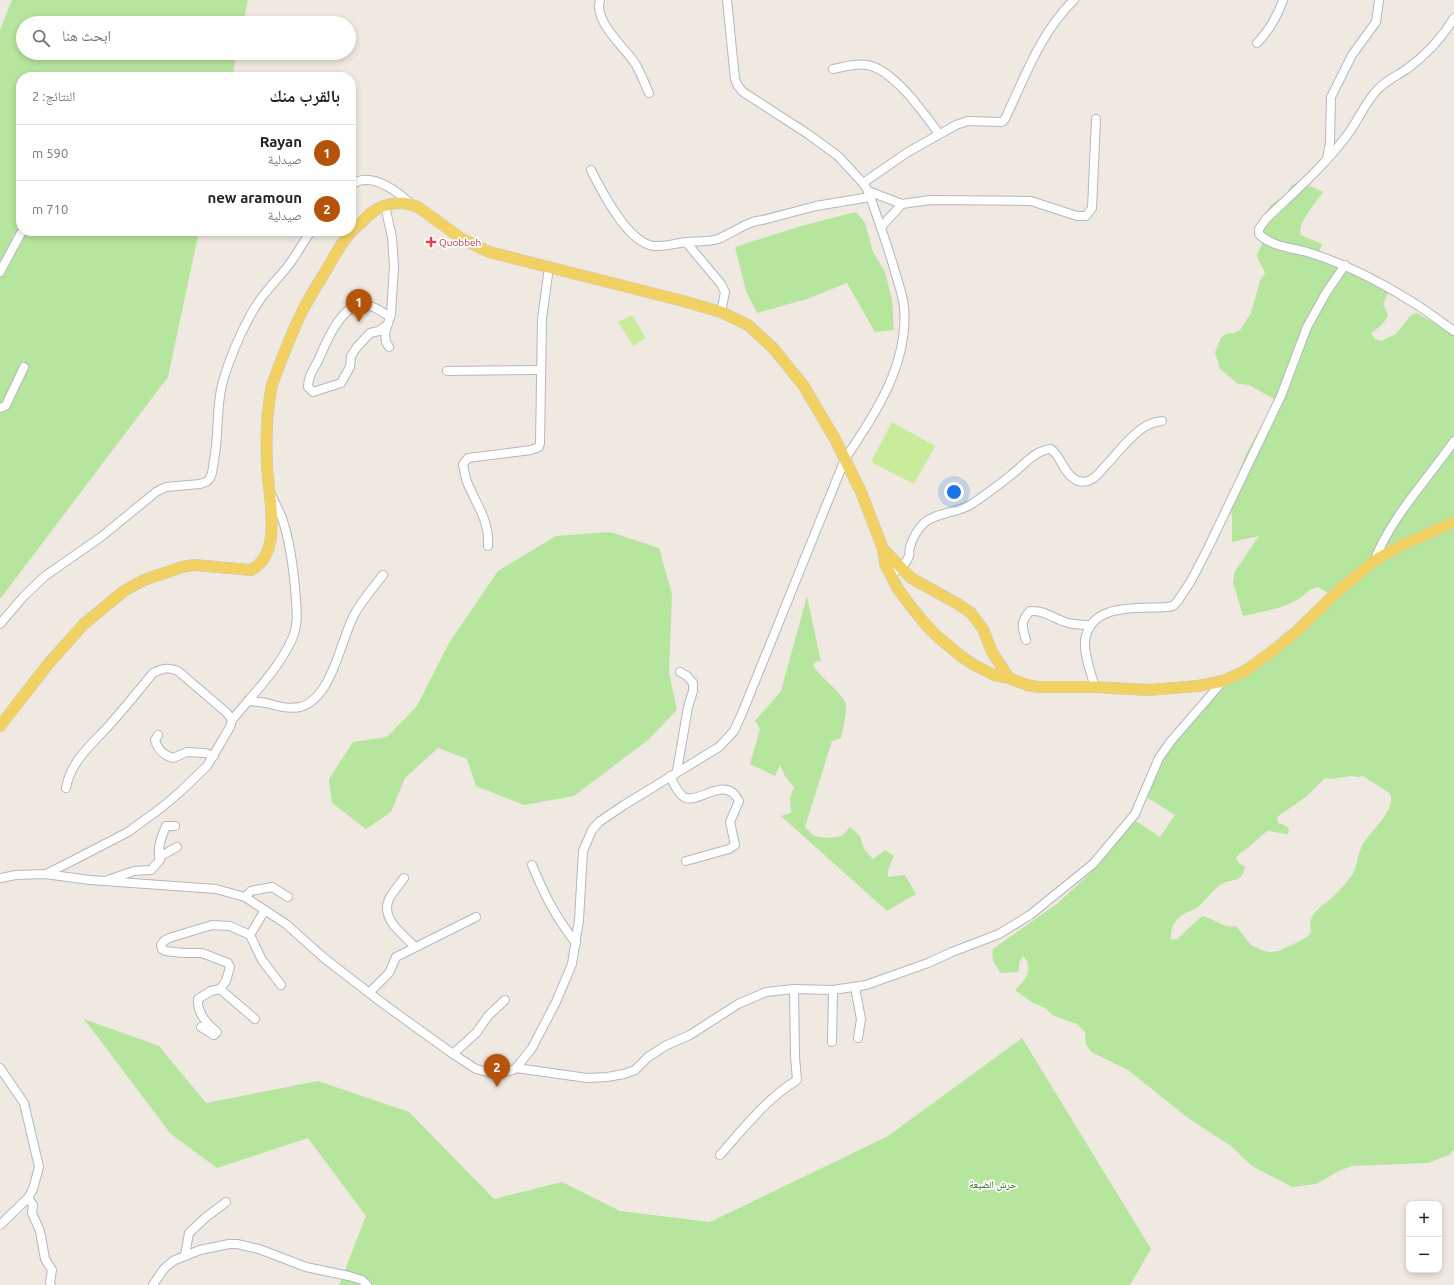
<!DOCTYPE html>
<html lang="ar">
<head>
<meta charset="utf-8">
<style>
  :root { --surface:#fff; --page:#f2f2f2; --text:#222; --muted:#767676; --line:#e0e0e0; --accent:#b45309 }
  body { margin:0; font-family:Ubuntu,"Noto Naskh Arabic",sans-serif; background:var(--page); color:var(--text); direction:rtl }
  .controls { position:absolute; right:12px; bottom:12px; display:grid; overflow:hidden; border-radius:8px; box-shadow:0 2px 6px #0003 }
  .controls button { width:36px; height:36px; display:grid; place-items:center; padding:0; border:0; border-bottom:1px solid var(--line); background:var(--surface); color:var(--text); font:20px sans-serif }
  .you { position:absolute; left:954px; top:492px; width:14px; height:14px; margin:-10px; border:3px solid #fff; border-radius:50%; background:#1a73e8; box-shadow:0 0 0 6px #1a73e833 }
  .badge { display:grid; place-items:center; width:26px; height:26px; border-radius:50%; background:var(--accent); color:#fff; font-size:13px; font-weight:700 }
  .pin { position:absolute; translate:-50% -33px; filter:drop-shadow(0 1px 2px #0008) }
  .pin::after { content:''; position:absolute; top:21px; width:14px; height:12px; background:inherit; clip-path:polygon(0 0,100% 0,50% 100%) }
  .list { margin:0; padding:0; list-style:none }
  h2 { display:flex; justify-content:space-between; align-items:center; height:52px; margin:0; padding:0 16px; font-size:17px }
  h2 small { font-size:13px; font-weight:400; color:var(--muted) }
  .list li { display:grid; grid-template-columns:26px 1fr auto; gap:12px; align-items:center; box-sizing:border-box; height:56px; padding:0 16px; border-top:1px solid var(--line) }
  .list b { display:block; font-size:15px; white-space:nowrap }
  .list p { margin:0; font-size:13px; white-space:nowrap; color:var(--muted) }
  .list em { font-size:13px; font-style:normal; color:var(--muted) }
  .icon { flex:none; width:22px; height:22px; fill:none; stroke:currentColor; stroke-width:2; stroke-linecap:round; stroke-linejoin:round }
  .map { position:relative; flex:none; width:1454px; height:1285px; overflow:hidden; direction:ltr }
  .search { position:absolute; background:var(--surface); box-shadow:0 2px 6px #0003; left:16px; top:16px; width:340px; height:44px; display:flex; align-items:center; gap:10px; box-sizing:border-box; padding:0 14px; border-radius:22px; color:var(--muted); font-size:15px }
  .panel { position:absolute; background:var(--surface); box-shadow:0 2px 6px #0003; left:16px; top:72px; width:340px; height:164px; border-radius:16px; direction:rtl }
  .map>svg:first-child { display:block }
  .green { fill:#b6e59e; fill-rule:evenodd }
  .pitch { fill:#c9ec9a }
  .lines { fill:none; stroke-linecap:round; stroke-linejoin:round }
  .minor-casing { stroke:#b4b7c1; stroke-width:10 }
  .major-casing { stroke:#c9c9c9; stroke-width:12 }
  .minor { stroke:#fff; stroke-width:8 }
  .major { stroke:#f2d163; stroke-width:11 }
  .health-dot { fill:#e0444e; stroke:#fff; stroke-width:1.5 }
  .labels { text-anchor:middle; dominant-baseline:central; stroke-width:3.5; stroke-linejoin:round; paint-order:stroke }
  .health-label { font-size:10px; fill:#be3a42; stroke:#fff; text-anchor:start }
  .park-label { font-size:10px; fill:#2c6e1b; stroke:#fff }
</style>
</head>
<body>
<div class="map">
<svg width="1454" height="1285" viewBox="0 0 1454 1285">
  <rect width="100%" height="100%" fill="#efe9e1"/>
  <g class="green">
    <path d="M12 0H248L243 23H23V53H237L232 77H21V231H199L168 377 0 599V30Z"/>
    <path d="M1299 181 1323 192C1317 201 1296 225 1301 235L1322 244 1317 258 1389 291 1383 304 1388 315C1384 324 1378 328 1371 333L1375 339 1381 341 1396 334 1411 315 1417 313 1454 335V1150L1449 1155 1428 1163 1352 1166 1339 1171 1316 1184 1292 1187 1252 1166 1231 1146 1188 1118 1128 1070 1093 1053 1089 1049 1086 1044 1085 1032 1077 1024 1054 1016 1045 1008 1033 1003 1015 990C1025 981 1035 967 1023 956L1020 961 1018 972 1001 973C995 964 991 961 993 949L1058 903 1100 864 1133 819 1160 837 1175 815 1145 796 1172 742 1220 687 1245 673 1332 595 1318 587C1306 590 1306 595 1297 600 1281 609 1261 612 1243 616L1233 582 1235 571 1259 536 1232 542V517L1229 496 1247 452 1276 400 1249 385 1238 384 1220 369 1215 352 1221 338 1226 334 1234 333 1240 330 1251 313 1260 281 1265 273C1263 266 1258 262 1257 255L1262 244 1258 235 1259 225 1261 218 1272 204 1286 194 1291 186ZM1351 776 1358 777 1363 776C1368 780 1388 791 1390 794 1397 811 1368 833 1362 846 1357 856 1358 865 1352 875 1348 881 1339 891 1334 896 1327 903 1314 909 1311 920 1309 924 1311 928 1311 932L1307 937 1298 942 1279 951 1271 952 1264 951 1251 945 1236 926C1222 929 1215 918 1202 916L1177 939 1171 940C1170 930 1175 918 1184 914 1189 911 1194 910 1198 907 1206 900 1212 891 1220 885 1232 877 1242 885 1245 866L1240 864 1236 859 1239 854 1249 847 1267 831C1274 831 1280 834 1288 834L1289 828 1284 825 1278 823 1277 817 1307 796 1325 778 1331 779Z"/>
    <path d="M856 212 865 223 873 252 885 272 892 300 894 330 875 332 847 283 807 299 757 313 746 291 735 247 801 226Z"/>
    <path d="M610 532 659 548 672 594 669 673 677 710 648 740 574 796 524 805 476 786 467 759 438 748 405 778 391 812 366 829 332 803 329 779 353 742 387 737 417 706 449 643 498 571 556 536Z"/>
    <path d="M807 596 821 662 817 661 813 665C819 678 847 695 846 707 846 717 843 728 841 738L832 741 805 827 814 836 827 838 842 836 850 827 860 836 864 849 873 859 885 850 894 856 888 870V877L905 875 916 894 887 911 781 816 791 813 790 798 794 787 785 776 780 765 775 776 750 764 760 729 755 721 781 691Z"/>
    <path d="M84 1019 159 1046 206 1103 318 1081 409 1112 494 1199 562 1182 620 1211 710 1222 888 1136 1022 1038 1151 1249 1130 1285H339L366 1216 308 1138 217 1168 171 1134Z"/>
  </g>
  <g class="pitch">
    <path d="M632 315 646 338 633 346 618 322Z"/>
    <path d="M892 422 935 446 914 484 871 462Z"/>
  </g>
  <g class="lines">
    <g class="minor-casing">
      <g id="minor">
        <path d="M600 0C593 22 626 48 636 65 641 74 645 84 649 93"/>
        <path d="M1454 18C1442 38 1426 55 1407 69 1398 75 1387 80 1379 88 1364 103 1358 122 1345 138 1322 168 1293 193 1266 219L1259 229V234C1270 246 1292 248 1307 252 1343 263 1377 280 1409 300 1425 309 1439 321 1454 331"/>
        <path d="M1257 43C1270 30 1277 17 1283 0"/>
        <path d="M833 69C844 67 856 63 867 65 893 69 924 113 939 134"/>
        <path d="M1327 159 1330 142 1331 97 1352 55 1376 22 1379 0"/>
        <path d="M591 170C602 192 628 243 654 246 666 247 676 243 687 242 697 241 709 242 718 239 733 233 747 221 763 220L816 206 870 197"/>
        <path d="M863 183 908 152 956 125 968 121 1002 122 1005 119C1025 77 1040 33 1074 0"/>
        <path d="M351 185C371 170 397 191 412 205"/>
        <path d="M868 191 902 204 930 200 1031 201 1077 216H1086L1092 208 1096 119"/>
        <path d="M385 206 392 237 394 266 391 314 385 333 386 342 389 347"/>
        <path d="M881 227 902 204"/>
        <path d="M686 242 721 284 725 292 721 312"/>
        <path d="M0 272 21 233 24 231"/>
        <path d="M387 325 379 331 370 333 357 347 351 356 350 367 341 383 313 392 308 387C308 377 313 370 318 361 325 345 339 309 359 305 370 303 381 311 390 317"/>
        <path d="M447 371 541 370"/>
        <path d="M0 408 5 406 7 403 24 367"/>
        <path d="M488 546C490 521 476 504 467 482 465 476 464 470 463 464L468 458 531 450 539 447 540 443 542 319 549 267"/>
        <path d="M1374 561C1392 516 1427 480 1454 441"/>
        <path d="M891 575C898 570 906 565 909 556 910 553 909 549 910 547 912 539 918 529 924 523 937 512 958 513 972 504 985 495 999 485 1011 475 1024 465 1035 450 1051 449 1061 457 1063 471 1073 478 1080 484 1089 482 1095 477 1100 473 1104 467 1108 463 1118 452 1128 439 1140 430 1147 424 1154 422 1162 421"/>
        <path d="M0 624 24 596 45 576 101 537 156 492 166 487 200 484C204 483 208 482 210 478 213 473 213 466 214 460 219 435 216 409 222 385 229 358 248 313 266 292 274 282 283 273 291 262 298 252 304 241 311 231"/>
        <path d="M1026 640C1022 626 1020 622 1030 611 1044 610 1053 618 1065 622 1074 625 1081 625 1090 625"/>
        <path d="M1095 687C1091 673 1084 656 1085 641 1090 602 1138 609 1167 607L1173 606 1177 602 1191 581 1209 546 1281 396 1307 327 1326 293 1345 265"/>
        <path d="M249 701C256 702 264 702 270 704 281 707 289 709 300 707 332 699 341 639 354 615 362 600 373 588 383 575"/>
        <path d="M158 735 155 740C158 750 163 755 173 758L187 752 205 753 214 756"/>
        <path d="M677 771 688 707 693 691V683L687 676 680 672"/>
        <path d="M670 776C673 782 679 796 686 798 702 802 726 775 739 801L730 822 735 845 729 849 686 861"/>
        <path d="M66 788C71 759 95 742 113 721 127 705 140 689 153 673 162 668 169 667 178 671L227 713 232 720"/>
        <path d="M159 857 177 847"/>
        <path d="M532 865C544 894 556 918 576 943"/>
        <path d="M46 874 72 861 128 832 161 808 181 791 207 766 230 727 232 720C253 694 278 670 292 639 298 626 297 613 296 600 294 572 291 544 282 518 279 511 275 503 272 496"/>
        <path d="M0 878 16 875 45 874 90 880 216 889 245 897 286 924 324 958 385 1005 453 1054 476 1069 491 1073H499L513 1070 516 1068 532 1048 556 1002 572 964 579 920 583 851 592 830 599 822 624 805 719 747 734 731 743 711 845 459C875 414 909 364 904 307 903 296 899 285 896 275 888 246 878 219 868 191L863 183 838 156 808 134 743 92 738 86 735 79 727 0"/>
        <path d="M404 878C399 885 393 892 389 899 380 919 403 934 415 947"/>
        <path d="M108 880 134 871 151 870 160 860C157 847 161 838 166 826H175"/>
        <path d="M245 897 251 891 272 887 288 897"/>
        <path d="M265 910 250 935 262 960 281 985"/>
        <path d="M250 935 230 926 212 925 169 938 164 941 161 945 162 949 165 951 184 953H202L228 963 230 967 226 981 220 989 255 1019"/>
        <path d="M855 987 861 1019 858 1038"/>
        <path d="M370 992 389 973 396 957 476 917"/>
        <path d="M201 1027 214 1035 217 1032C206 1023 197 1013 198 999L211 991 220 989"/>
        <path d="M832 1042 833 990"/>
        <path d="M453 1054 477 1032 488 1016 505 1000"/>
        <path d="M0 1068 24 1103 39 1167 33 1189 28 1198 0 1225"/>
        <path d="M516 1068 587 1078 607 1077 624 1074 635 1070 648 1057 667 1045 690 1035 738 1004 766 992 794 989 833 990 866 985 928 963 952 952 999 934 1030 915 1093 864 1135 814 1159 758 1171 741 1223 681"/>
        <path d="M720 1155C744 1128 766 1099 797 1080L795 1057 794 989"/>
        <path d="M28 1198 33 1205 32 1213 40 1231 45 1259 52 1270 50 1282 51 1285"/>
        <path d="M185 1255 189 1233 205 1218 226 1202"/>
        <path d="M153 1285 163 1270 168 1265 175 1260 200 1250 229 1244H237L259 1249 306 1267 349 1276 362 1280 367 1285"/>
      </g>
    </g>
    <g class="major-casing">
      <g id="major">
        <path d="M883 549 911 578 958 604 971 613 983 629 992 652 1009 678"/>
        <path d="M0 726 49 663 84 624 124 591 144 580 182 567 194 565 251 570C284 554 268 495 267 465 266 442 267 412 271 390 273 380 278 370 281 361 288 343 295 325 304 308 310 296 318 284 325 272 336 254 344 236 361 223 365 219 369 214 374 211 387 202 404 201 418 207L462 239 489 252 683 301 721 312 748 325 773 348 803 385 835 439 861 492 883 549 885 564 898 589 909 604 926 625 939 638 961 656 974 665 994 675 1009 678 1027 685 1038 687H1095L1148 690 1198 686 1223 681 1245 671 1270 653 1296 632 1337 592 1374 561 1400 546 1454 522"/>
      </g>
    </g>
    <use href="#minor" class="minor"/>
    <use href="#major" class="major"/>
  </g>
  <path class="health-dot" d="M429 236h4v4h4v4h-4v4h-4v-4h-4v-4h4z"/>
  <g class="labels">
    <g class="health-label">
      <text x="439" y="242">Quobbeh</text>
    </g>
    <g class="park-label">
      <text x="993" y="1184">حرش الضيعة</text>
    </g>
  </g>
</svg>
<div class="controls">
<button>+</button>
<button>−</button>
</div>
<div class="you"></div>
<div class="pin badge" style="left:359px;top:322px">1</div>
<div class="pin badge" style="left:497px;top:1087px">2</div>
<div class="search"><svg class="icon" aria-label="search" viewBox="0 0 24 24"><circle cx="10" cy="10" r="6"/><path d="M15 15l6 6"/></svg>ابحث هنا</div>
<section class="panel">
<h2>بالقرب منك<small>النتائج: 2</small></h2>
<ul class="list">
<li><span class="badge">1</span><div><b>Rayan</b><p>صيدلية</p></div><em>590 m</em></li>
<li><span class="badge">2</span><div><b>new aramoun</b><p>صيدلية</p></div><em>710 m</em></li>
</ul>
</section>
</div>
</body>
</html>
